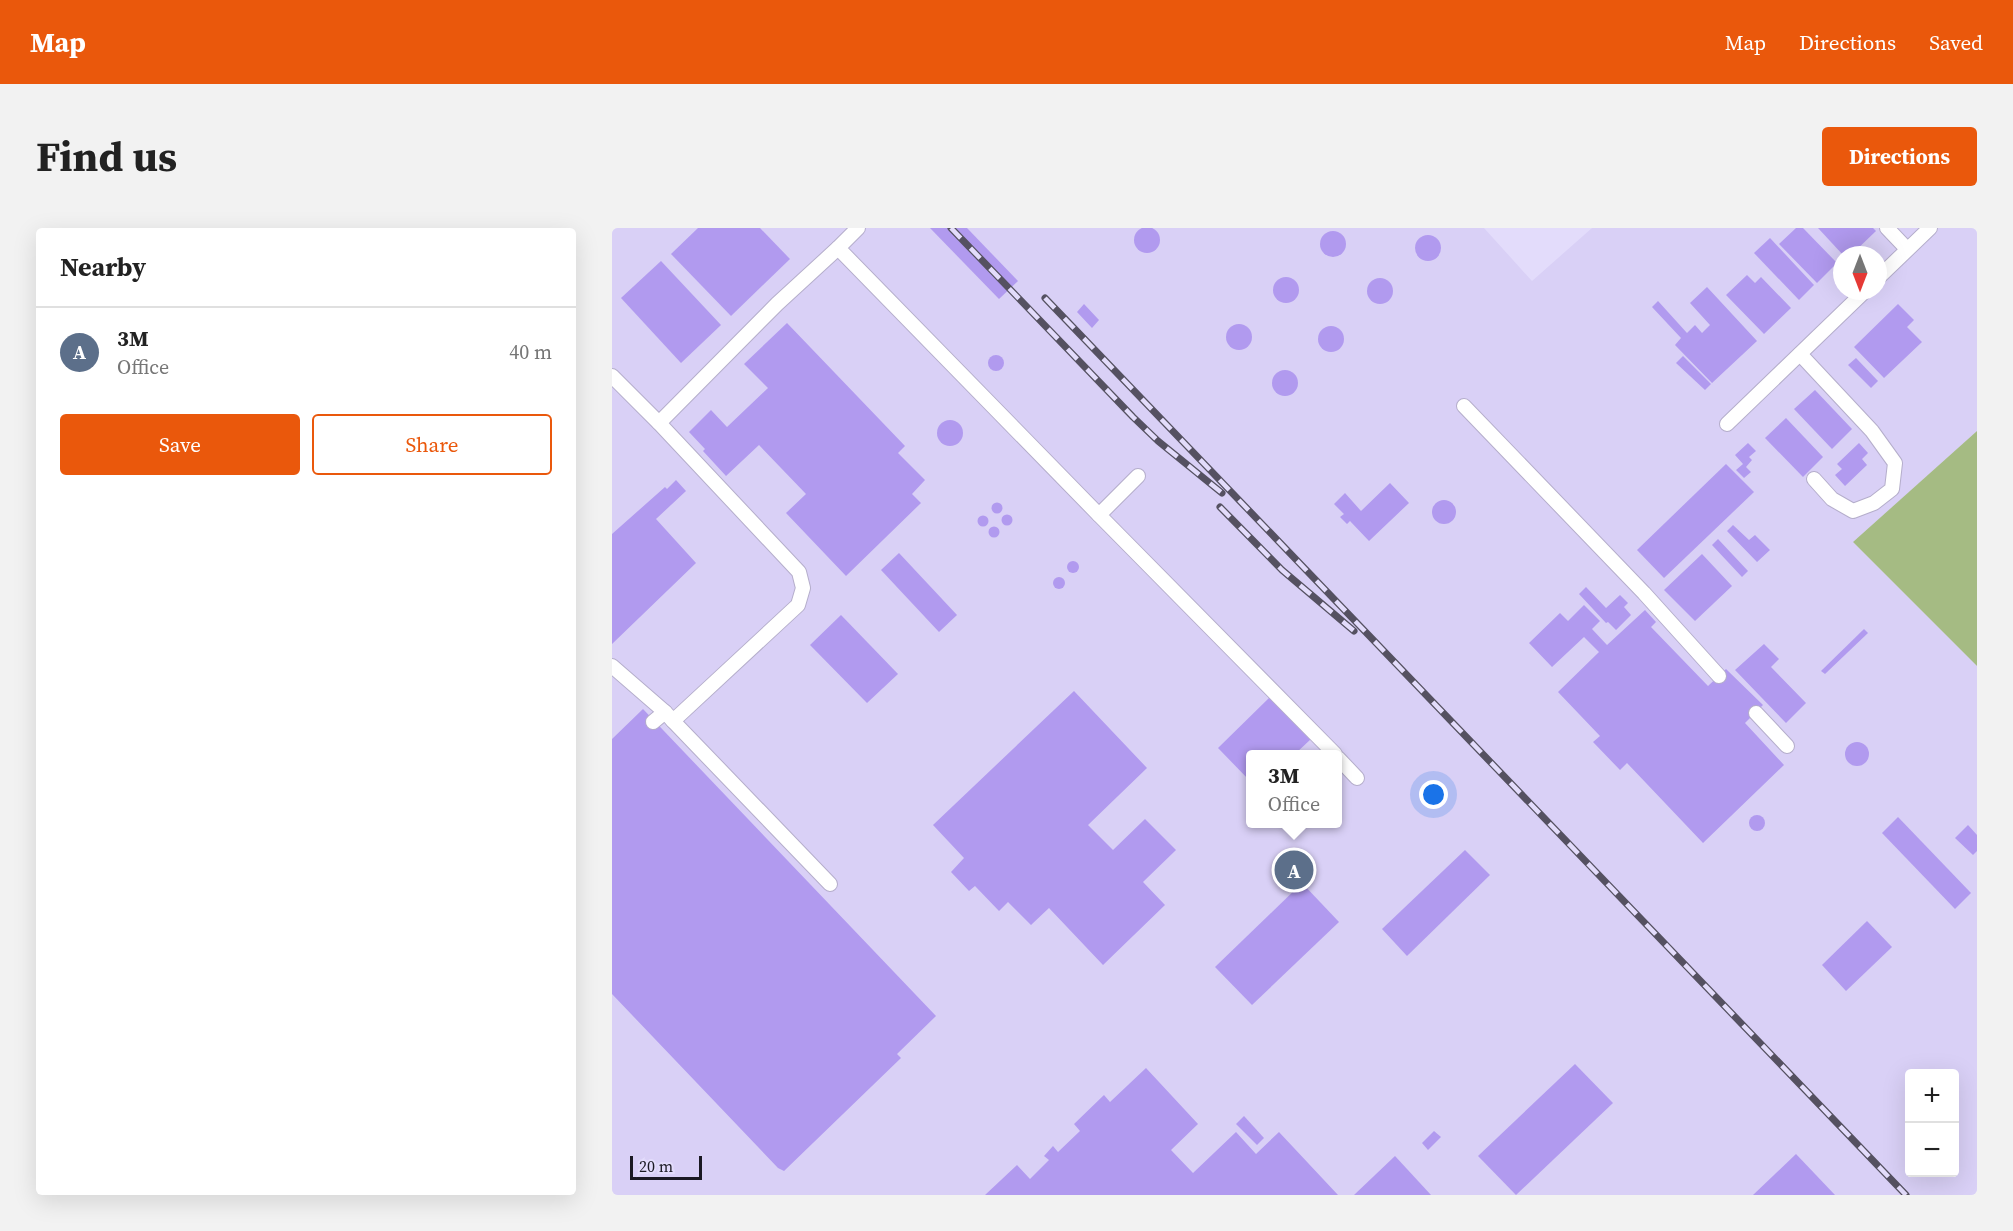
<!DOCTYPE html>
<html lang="en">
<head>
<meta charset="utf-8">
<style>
  :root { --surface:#fff; --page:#f2f2f2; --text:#222; --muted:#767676; --line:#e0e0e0; --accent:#ea580c }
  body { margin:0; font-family:"Source Serif 4",serif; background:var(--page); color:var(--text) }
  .controls { position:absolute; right:18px; bottom:18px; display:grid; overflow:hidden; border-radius:6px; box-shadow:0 6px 24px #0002 }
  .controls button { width:54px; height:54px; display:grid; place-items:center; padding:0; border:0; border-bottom:2px solid var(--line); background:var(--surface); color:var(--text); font:30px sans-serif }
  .compass { position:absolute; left:1221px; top:18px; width:54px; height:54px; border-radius:50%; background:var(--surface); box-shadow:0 6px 24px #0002; rotate:180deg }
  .scale { position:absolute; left:18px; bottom:15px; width:72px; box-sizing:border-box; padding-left:6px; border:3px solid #1b1923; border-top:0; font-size:16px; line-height:21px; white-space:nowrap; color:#1b1923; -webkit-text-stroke:4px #e3dcfb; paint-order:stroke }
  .you { position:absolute; left:822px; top:567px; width:21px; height:21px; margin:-15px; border:4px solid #fff; border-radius:50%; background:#1a73e8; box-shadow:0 0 0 9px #1a73e833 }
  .badge { display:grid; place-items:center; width:39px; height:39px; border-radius:50%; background:var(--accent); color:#fff; font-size:20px; font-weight:700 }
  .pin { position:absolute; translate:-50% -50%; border:3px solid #fff; box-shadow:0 2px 6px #0006 }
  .popup { position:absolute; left:634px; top:522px; width:96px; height:78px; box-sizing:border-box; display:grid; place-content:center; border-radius:6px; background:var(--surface); filter:drop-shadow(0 2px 4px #0005); font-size:20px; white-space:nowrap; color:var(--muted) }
  .popup b { font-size:22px; color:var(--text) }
  .popup::after { content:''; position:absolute; left:50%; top:100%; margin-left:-12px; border:12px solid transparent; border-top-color:var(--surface) }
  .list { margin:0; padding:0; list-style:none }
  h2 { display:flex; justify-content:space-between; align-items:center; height:78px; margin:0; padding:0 24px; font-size:26px }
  h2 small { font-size:20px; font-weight:400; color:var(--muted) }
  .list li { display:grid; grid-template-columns:39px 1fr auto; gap:18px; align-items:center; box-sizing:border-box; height:90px; padding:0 24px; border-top:2px solid var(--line) }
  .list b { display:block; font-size:22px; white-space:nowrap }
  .list p { margin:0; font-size:20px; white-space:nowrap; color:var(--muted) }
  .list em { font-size:20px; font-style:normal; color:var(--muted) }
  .actions { display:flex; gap:12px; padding:18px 24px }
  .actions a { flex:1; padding:14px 0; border:2px solid var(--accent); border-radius:6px; text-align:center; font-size:21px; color:var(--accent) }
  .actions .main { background:var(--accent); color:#fff }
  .map { position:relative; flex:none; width:1365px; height:967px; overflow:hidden; border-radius:6px }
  header { display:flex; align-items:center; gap:36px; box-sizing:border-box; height:84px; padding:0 30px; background:var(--accent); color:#fff }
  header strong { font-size:28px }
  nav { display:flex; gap:33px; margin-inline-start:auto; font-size:21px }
  .intro { display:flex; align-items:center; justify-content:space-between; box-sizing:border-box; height:144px; padding:0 36px }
  h1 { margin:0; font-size:42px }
  .button { padding:15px 27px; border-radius:6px; background:var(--accent); color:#fff; font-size:21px; font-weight:700 }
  main { display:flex; gap:36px; padding:0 36px }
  aside { flex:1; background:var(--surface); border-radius:6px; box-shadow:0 6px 24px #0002 }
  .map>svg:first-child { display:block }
  .built { fill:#d9d0f6; fill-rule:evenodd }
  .green { fill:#a5bb83 }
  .building { fill:#b19aef }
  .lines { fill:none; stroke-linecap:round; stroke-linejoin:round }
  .lane-casing { stroke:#b5aecb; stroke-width:16 }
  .lane { stroke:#fff; stroke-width:14 }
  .rail-casing { stroke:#555161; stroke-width:7 }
  .rail { stroke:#e3dcfb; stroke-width:4.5; stroke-dasharray:14; stroke-linecap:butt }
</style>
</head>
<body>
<header>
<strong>Map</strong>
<nav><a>Map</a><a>Directions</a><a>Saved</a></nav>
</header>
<div class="intro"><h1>Find us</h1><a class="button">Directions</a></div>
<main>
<aside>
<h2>Nearby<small></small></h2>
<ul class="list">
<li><span class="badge" style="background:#5c6f8a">A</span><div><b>3M</b><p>Office</p></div><em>40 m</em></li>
</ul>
<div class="actions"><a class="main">Save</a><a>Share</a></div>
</aside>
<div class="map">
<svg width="1365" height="967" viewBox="0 0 1365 967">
  <rect width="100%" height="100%" fill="#e3dcfb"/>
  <path class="built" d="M0 0H872L920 53 980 0H1365V203L1241 314 1365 438V967H0ZM1230 27H1266V63H1230ZM638 526H726V596H638ZM1298 846H1342V944H1298Z"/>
  <path class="green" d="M1365 203V438L1241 314Z"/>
  <g class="building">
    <circle cx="535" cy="12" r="13"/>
    <path d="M86 0H148L178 31 119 88 59 26Z"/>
    <path d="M318 0H355L406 53 387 71Z"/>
    <path d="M1184 0H1191L1225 35 1205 55 1167 16Z"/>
    <path d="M1206 0H1261L1264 3 1239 27H1231Z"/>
    <circle cx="721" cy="16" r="13"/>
    <circle cx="816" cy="20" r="13"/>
    <path d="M1158 10 1202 57 1187 72 1142 25Z"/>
    <path d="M49 33 109 97 69 135 9 70Z"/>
    <path d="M1135 47 1143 55 1149 49 1179 80 1152 106 1114 67Z"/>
    <circle cx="674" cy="62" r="13"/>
    <circle cx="768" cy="63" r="13"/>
    <path d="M1095 59 1145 113 1100 155 1063 117 1069 110 1040 79 1046 73 1075 105 1083 97 1090 105 1098 97 1078 75Z"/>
    <path d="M472 76 487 92 480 100 465 84Z"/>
    <path d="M1286 76 1302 92 1295 99 1310 114 1272 150 1242 119Z"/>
    <path d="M175 95 293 218 286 225 313 252 300 266 309 275 234 348 174 285 194 266 147 217 114 248 91 223 93 221 77 204 99 182 115 199 156 160 132 136Z"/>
    <circle cx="627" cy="109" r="13"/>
    <circle cx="719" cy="111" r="13"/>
    <circle cx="384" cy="135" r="8"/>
    <path d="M1071 128 1099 156 1093 162 1064 135Z"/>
    <path d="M1244 130 1266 153 1259 160 1236 137Z"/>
    <circle cx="673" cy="155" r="13"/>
    <path d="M1203 162 1240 201 1220 221 1182 181Z"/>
    <path d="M1174 190 1211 229 1191 249 1153 210Z"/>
    <circle cx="338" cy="205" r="13"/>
    <path d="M1136 215 1144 223 1137 229 1140 232 1134 239 1139 244 1132 250 1124 242 1131 236 1123 227Z"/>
    <path d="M1247 215 1256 225 1250 231 1255 237 1233 258 1223 247 1230 241 1225 236Z"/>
    <path d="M1114 236 1142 264 1052 350 1025 322Z"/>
    <path d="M64 252 74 263 44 291 84 335 0 416V306L53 259 55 261Z"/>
    <path d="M778 255 797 275 757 313 738 293 735 296 728 289 732 286 722 276 733 265 749 283Z"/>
    <circle cx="832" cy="284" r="12"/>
    <circle cx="385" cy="280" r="5.5"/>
    <circle cx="395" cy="292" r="5.5"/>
    <circle cx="371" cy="293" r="5.5"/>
    <path d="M1121 297 1137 312 1143 307 1158 322 1145 334 1115 303Z"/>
    <circle cx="382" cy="304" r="5.5"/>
    <path d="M1106 311 1136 343 1130 349 1100 317Z"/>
    <path d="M287 325 345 387 327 404 269 342Z"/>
    <path d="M1090 326 1120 358 1083 393 1052 362Z"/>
    <circle cx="461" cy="339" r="6"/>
    <circle cx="447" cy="355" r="6"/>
    <path d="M974 359 994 380 1008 367 1016 375 1012 379 1019 387 1004 402 996 394 994 395 967 366Z"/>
    <path d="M972 377 988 393 980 401 995 417 1033 382 1044 394 1039 399 1096 458 1114 441 1151 477 1133 495 1172 537 1091 615 1015 535 1008 542 981 514 988 508 946 464 987 424 972 409 940 439 917 415 948 385 956 393Z"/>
    <path d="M229 387 286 446 255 475 198 417Z"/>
    <path d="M1252 401 1256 405 1213 446 1209 443Z"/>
    <path d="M1152 416 1167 431 1159 439 1194 475 1174 495 1123 442Z"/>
    <path d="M462 463 535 540 476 597 501 622 533 591 564 622 531 654 553 677 491 737 437 680 419 697 396 674 387 683 363 658 357 663 339 644 352 630 321 597Z"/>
    <path d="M658 469 699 511 683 526H638V553L606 520Z"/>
    <path d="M31 481 324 788 285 826 289 830 172 943 166 940 0 766V511Z"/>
    <circle cx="1245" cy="526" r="12"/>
    <circle cx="1145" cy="595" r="8"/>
    <path d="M1286 589 1359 665 1343 681 1270 605Z"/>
    <path d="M1356 597 1365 607V623L1361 627 1343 610Z"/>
    <path d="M853 622 878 647 795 728 770 701Z"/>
    <path d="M690 655 727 694 640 777 603 739Z"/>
    <path d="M1255 693 1280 719 1234 763 1210 737Z"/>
    <path d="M963 836 1001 875 904 967 866 928Z"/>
    <path d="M534 840 586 896 559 922 581 945 624 904 644 926 667 904 726 967H373L405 937 418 951 437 932 432 928 441 918 446 924 468 903 462 896 492 867 498 874Z"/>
    <path d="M632 888 652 910 645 917 624 896Z"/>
    <path d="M822 903 829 909 816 922 810 915Z"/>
    <path d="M1184 926 1223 967H1141Z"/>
    <path d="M783 928 819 967H742Z"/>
  </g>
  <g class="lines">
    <g class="lane-casing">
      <g id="lane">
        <path d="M246 0 226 20 487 287"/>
        <path d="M1275 0 1295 21"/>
        <path d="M1266 50 1318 0"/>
        <path d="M1188 126 1260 203 1283 235 1280 261 1262 275 1241 283 1220 271 1202 251"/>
        <path d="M0 148 47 195 165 76 226 20"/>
        <path d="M852 178 1032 365 1107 448"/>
        <path d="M1115 196 1253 63"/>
        <path d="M526 248 487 287 723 526"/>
        <path d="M0 438 53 484 61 493 186 377 191 360 187 344 47 195"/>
        <path d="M1144 485 1175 518"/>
        <path d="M61 493 218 656"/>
        <path d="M41 494 53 484"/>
        <path d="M726 530 745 550"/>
      </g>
    </g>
    <use href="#lane" class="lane"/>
    <g class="rail-casing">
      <g id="rail">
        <path d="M339 0 521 189 546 213 610 265"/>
        <path d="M433 70 1294 967"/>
        <path d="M608 279 670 342 742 403"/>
      </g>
    </g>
    <use href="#rail" class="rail"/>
  </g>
</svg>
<div class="controls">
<button>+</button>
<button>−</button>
</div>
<svg class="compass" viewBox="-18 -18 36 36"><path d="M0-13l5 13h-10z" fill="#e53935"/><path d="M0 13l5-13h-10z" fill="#767676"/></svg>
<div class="scale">20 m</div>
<div class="you"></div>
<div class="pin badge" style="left:682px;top:642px;background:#5c6f8a">A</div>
<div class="popup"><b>3M</b>Office</div>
</div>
</main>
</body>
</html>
